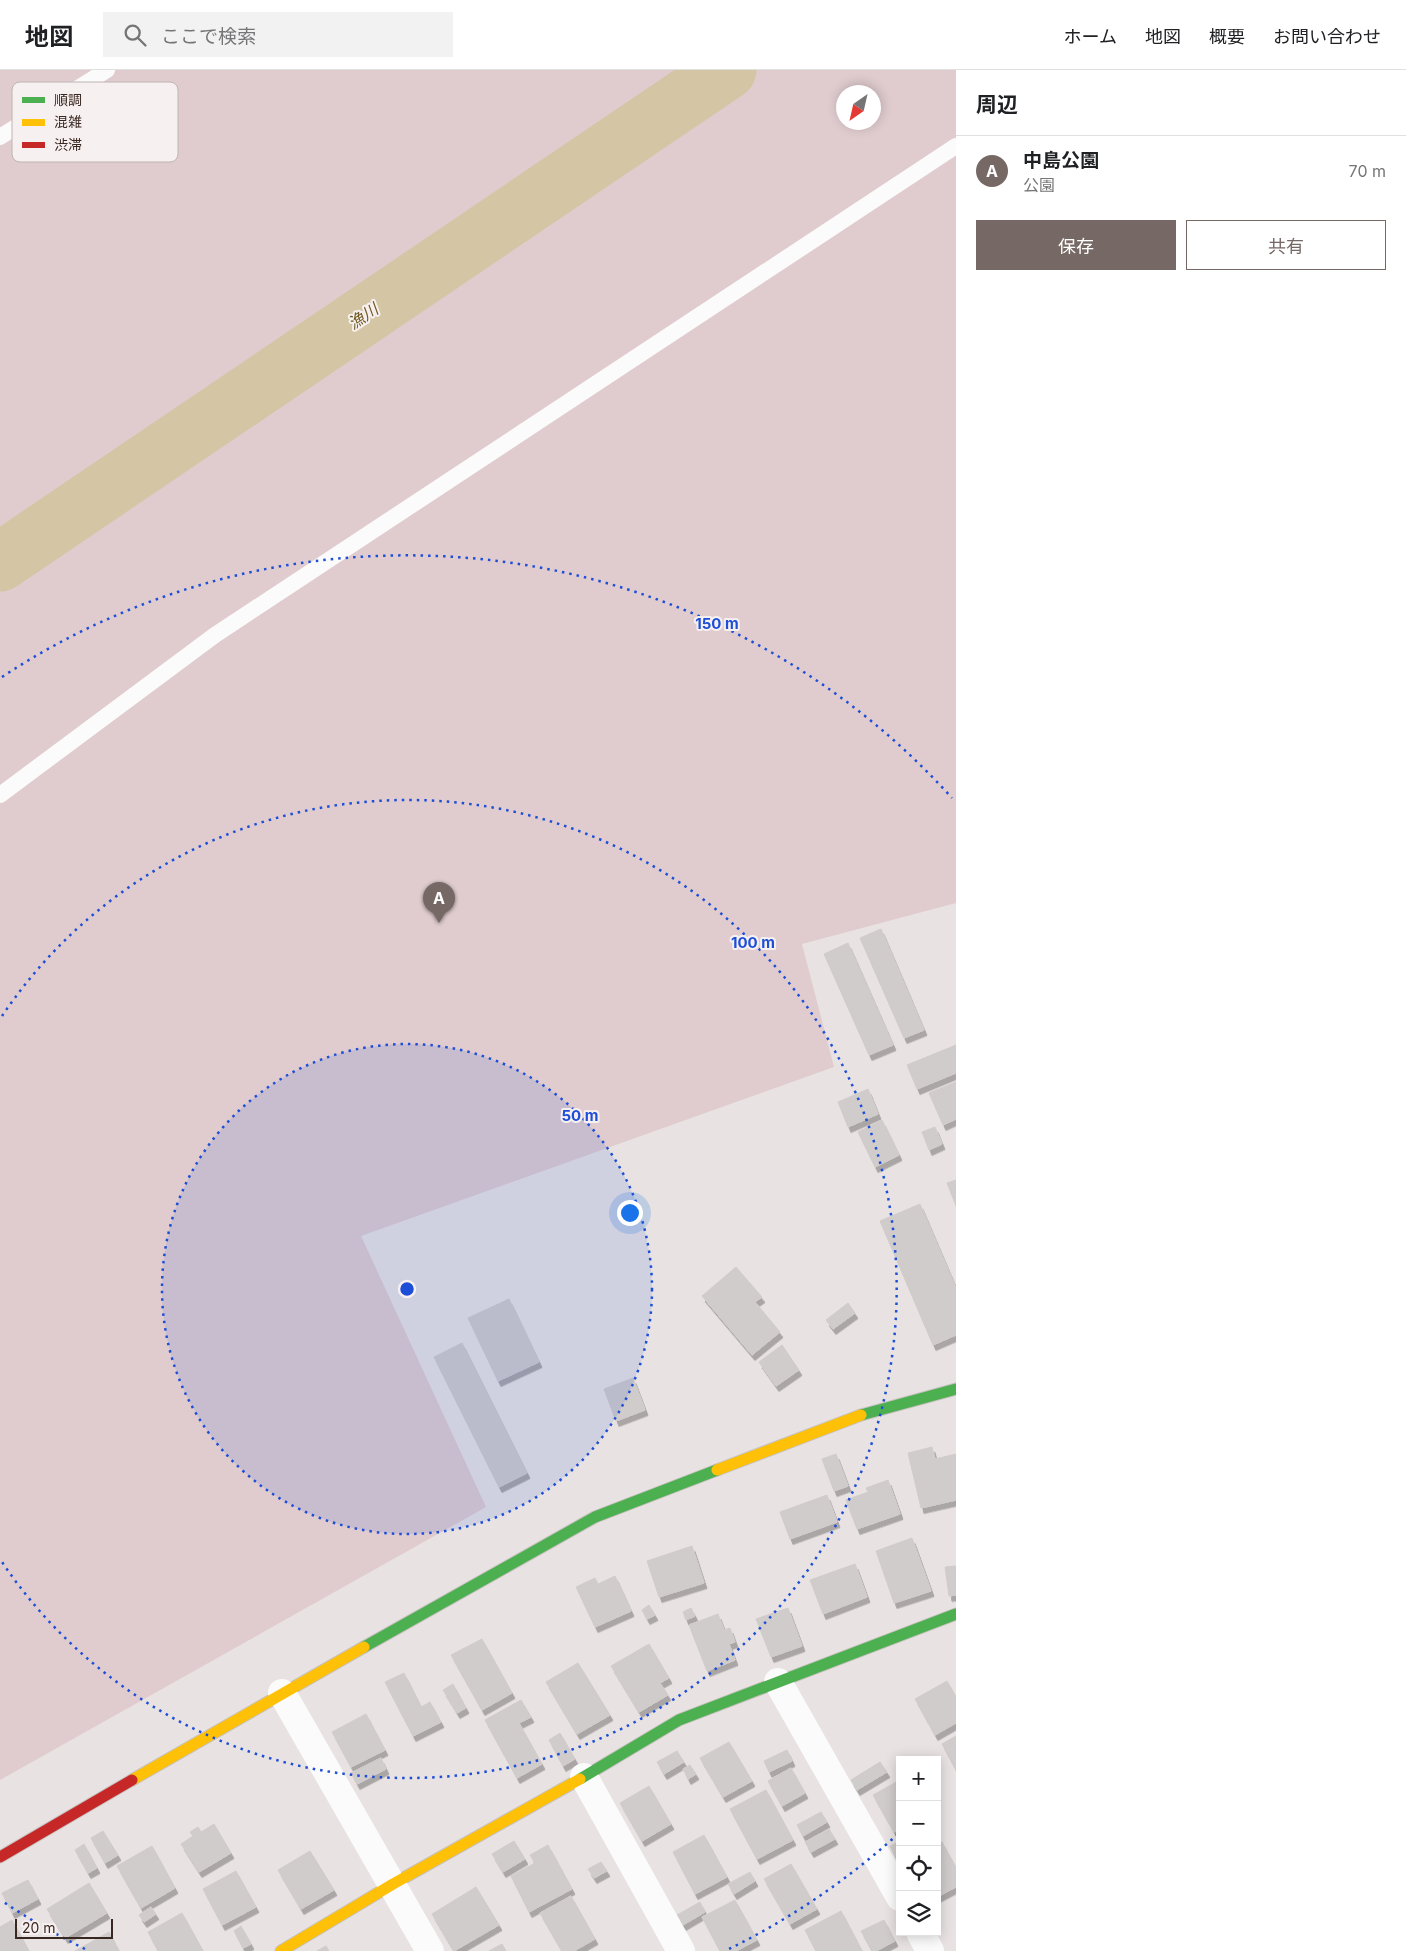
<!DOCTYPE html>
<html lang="ja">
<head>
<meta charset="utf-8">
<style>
  :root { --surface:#fff; --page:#f2f2f2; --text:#202124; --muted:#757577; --line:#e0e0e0; --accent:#766965 }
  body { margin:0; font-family:Inter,"Noto Sans JP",sans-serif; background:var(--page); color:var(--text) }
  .controls { position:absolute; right:15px; bottom:15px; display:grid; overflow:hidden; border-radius:0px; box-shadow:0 2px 12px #0003 }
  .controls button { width:45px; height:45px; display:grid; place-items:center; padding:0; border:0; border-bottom:1px solid var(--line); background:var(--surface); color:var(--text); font:25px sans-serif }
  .compass { position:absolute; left:836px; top:15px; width:45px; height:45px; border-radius:50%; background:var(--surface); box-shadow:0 2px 12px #0003; rotate:214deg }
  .scale { position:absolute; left:15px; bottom:12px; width:98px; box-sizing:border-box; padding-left:5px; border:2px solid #392822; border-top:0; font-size:14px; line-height:18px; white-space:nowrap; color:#392822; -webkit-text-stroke:4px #f7f0f0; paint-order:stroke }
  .you { position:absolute; left:629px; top:1142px; width:18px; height:18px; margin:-12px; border:4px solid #fff; border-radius:50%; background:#1a73e8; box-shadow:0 0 0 8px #1a73e833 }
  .badge { display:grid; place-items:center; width:32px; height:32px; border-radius:50%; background:var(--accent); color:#fff; font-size:16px; font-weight:700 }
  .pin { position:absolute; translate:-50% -41px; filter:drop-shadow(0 1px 2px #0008) }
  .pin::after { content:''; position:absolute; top:26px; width:18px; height:15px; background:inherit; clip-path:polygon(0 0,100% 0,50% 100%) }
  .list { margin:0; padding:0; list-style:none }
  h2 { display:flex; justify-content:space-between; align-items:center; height:65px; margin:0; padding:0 20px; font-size:21px }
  h2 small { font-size:16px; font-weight:400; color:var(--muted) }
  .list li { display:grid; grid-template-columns:32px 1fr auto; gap:15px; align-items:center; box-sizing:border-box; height:70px; padding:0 20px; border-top:1px solid var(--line) }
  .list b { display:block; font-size:19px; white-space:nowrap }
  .list p { margin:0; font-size:16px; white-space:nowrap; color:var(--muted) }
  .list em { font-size:16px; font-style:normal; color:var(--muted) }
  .actions { display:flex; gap:10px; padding:15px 20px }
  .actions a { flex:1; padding:11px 0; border:1px solid var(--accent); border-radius:0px; text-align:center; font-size:18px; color:var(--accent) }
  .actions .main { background:var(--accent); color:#fff }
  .icon { flex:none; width:28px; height:28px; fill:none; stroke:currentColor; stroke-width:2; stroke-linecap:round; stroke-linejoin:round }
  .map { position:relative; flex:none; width:956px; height:1881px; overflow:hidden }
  header { display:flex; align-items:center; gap:30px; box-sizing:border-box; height:70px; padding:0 25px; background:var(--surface); border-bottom:1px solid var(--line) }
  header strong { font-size:24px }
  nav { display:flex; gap:28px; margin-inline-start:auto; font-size:18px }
  .search { width:350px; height:45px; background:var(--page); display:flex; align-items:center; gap:12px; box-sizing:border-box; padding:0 18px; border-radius:0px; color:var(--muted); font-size:19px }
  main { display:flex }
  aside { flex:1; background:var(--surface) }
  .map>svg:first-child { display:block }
  .green { fill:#e0cccf; fill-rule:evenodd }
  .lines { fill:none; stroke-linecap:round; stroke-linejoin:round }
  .river { stroke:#d4c5a5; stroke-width:59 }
  .building { fill:#d0cccb; stroke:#d1cccb; filter:url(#shadow) }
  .fast-casing { stroke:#c7c1bf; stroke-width:13 }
  .slow-casing { stroke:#c7c1bf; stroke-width:13 }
  .jam-casing { stroke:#c7c1bf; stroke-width:13 }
  .lane { stroke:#fcfbfb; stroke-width:16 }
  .street { stroke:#fcfbfb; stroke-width:28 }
  .fast { stroke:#4caf50; stroke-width:11 }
  .slow { stroke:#ffc107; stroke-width:11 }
  .jam { stroke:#c62828; stroke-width:11 }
  .ring { fill:none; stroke:#1d4ed8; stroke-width:2.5; stroke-dasharray:2.5 5 }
  .labels { text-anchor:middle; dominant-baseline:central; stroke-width:4; stroke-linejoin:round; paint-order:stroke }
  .water-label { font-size:16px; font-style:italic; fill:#705920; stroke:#f7f0f0 }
  .key { fill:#f7f0f0; stroke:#beb4b2; stroke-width:1 }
  .key-label { font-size:14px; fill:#392822 }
  .centre { fill:#1d4ed8; stroke:#f7f0f0; stroke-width:2.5 }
  .ring-label { font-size:15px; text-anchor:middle; font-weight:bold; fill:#1d4ed8; stroke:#f7f0f0; stroke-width:4; stroke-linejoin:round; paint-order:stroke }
</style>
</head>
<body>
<header>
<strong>地図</strong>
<div class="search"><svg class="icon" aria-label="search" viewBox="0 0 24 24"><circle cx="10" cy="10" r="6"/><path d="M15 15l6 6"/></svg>ここで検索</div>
<nav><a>ホーム</a><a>地図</a><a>概要</a><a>お問い合わせ</a></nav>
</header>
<main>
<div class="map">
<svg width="956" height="1881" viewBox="0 0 956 1881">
  <defs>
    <filter id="shadow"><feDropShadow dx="3" dy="5.5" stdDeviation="0" flood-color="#0004"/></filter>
  </defs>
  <rect width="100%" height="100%" fill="#e8e3e2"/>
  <path class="green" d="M0 0H956V833L802 874 834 997 361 1166 486 1437 0 1710ZM844 22H874V52H844Z"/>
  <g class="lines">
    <path class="river" d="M0 492 727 0"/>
  </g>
  <g class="building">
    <path d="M881 859 924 960 904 968 860 868Z"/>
    <path d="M848 873 893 975 869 985 824 884Z"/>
    <path d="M956 975V1003L917 1019 907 995Z"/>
    <path d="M956 1012V1049L943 1055 929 1023Z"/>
    <path d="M868 1019 878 1044 848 1057 838 1032Z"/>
    <path d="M882 1050 899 1085 875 1097 858 1062Z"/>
    <path d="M935 1057 942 1074 929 1080 922 1062Z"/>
    <path d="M956 1110V1136L947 1113Z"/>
    <path d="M920 1134 956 1218V1265L933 1275 880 1151Z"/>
    <path d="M736 1197 762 1227 755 1232 780 1262 752 1285 702 1226Z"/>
    <path d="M509 1229 539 1292 498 1311 468 1248Z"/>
    <path d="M848 1233 855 1243 833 1259 826 1250Z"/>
    <path d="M462 1273 527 1403 499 1417 434 1287Z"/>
    <path d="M782 1275 799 1300 776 1316 759 1292Z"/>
    <path d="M633 1308 645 1340 616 1351 604 1319Z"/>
    <path d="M932 1377 935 1389 956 1384V1430L921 1438 908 1383Z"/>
    <path d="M836 1384 848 1416 834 1421 822 1389Z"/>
    <path d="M888 1410 900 1444 857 1459 846 1430 868 1422 866 1418Z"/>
    <path d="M827 1425 837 1452 790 1469 780 1442Z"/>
    <path d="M912 1468 931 1521 894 1533 876 1481Z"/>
    <path d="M692 1476 704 1513 659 1527 647 1491Z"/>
    <path d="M855 1494 867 1527 823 1544 810 1510Z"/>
    <path d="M956 1496V1525L949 1526 945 1497Z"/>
    <path d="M615 1506 631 1541 595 1557 576 1517 595 1508 598 1514Z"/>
    <path d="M649 1535 655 1545 647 1549 642 1540Z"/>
    <path d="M691 1538 695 1546 686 1550 683 1542Z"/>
    <path d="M788 1538 802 1576 771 1587 756 1549Z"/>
    <path d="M718 1544 724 1560 730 1558 735 1572 729 1574 735 1590 707 1601 689 1555Z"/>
    <path d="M482 1569 512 1623 482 1640 451 1585Z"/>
    <path d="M649 1574 669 1608 660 1613 668 1625 639 1642 611 1596Z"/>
    <path d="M578 1593 610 1645 577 1664 546 1612Z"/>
    <path d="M404 1603 421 1637 430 1632 441 1652 413 1666 385 1612Z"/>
    <path d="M947 1611 956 1627V1653L935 1665 915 1629Z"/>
    <path d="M453 1614 466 1638 457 1643 443 1620Z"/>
    <path d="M521 1630 531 1647 519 1653 542 1694 517 1708 485 1650Z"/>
    <path d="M366 1644 385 1680 351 1697 332 1662Z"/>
    <path d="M560 1663 575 1689 563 1696 549 1670Z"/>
    <path d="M956 1666V1700L942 1674Z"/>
    <path d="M729 1672 752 1711 723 1727 700 1688Z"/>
    <path d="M787 1680 792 1691 769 1702 764 1691Z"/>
    <path d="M677 1681 684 1692 664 1704 657 1692Z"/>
    <path d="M381 1688 386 1699 357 1714 351 1703Z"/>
    <path d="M880 1692 887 1702 857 1720 851 1710Z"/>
    <path d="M690 1695 696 1704 688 1709 683 1699Z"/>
    <path d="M791 1698 805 1723 782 1736 768 1711Z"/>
    <path d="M900 1710V1758L894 1762 873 1725Z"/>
    <path d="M649 1716 671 1754 642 1771 620 1733Z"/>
    <path d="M766 1720 793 1770 757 1789 730 1739Z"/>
    <path d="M821 1742 827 1752 803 1766 797 1755Z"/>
    <path d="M214 1754 231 1783 199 1802 181 1774 193 1766 190 1762 198 1757 201 1762Z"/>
    <path d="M829 1759 835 1769 811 1782 805 1772Z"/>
    <path d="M103 1761 118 1785 105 1793 91 1768Z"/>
    <path d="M704 1765 727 1807 695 1824 673 1782Z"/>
    <path d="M514 1771 525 1789 503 1802 492 1784Z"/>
    <path d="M900 1771V1783L895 1786 890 1776Z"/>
    <path d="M942 1772 956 1798V1817L937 1827V1774Z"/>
    <path d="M84 1774 97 1798 88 1803 75 1780Z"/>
    <path d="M548 1775 572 1819 529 1842 511 1806 535 1793 530 1785Z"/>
    <path d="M152 1776 175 1818 141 1838 117 1796Z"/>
    <path d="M310 1781 334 1820 301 1839 278 1800Z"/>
    <path d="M601 1792 607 1801 594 1808 588 1799Z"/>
    <path d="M791 1794 817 1839 790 1854 764 1809Z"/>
    <path d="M236 1801 256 1837 222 1855 203 1819Z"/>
    <path d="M750 1802 755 1811 734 1824 728 1814Z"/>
    <path d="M28 1810 38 1829 12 1843 2 1823Z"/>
    <path d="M89 1813 107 1843 65 1868 47 1839Z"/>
    <path d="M476 1817 499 1855 454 1881 432 1844Z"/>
    <path d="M571 1826 595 1869 574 1881H562L540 1843Z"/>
    <path d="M735 1830 757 1870 736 1881H720L702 1847Z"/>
    <path d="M700 1832 705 1842 683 1855 677 1845Z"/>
    <path d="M151 1837 156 1844 144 1852 139 1845Z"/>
    <path d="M841 1841 862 1881H816L805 1860Z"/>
    <path d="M182 1843 203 1881H158L148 1862Z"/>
    <path d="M12 1850 29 1881H0V1857Z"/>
    <path d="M884 1850 895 1871 876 1881H872L861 1861Z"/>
    <path d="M241 1856 251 1874 243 1878 234 1861Z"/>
    <path d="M109 1862 119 1881H75Z"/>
    <path d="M502 1874 506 1881H489Z"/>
    <path d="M326 1876 329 1881H317Z"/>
  </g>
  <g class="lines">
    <g class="fast-casing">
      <g id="fast">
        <path d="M861 1345 956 1319"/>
        <path d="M364 1577 595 1447 717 1400"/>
        <path d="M580 1709 679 1650 956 1544"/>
      </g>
    </g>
    <g class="slow-casing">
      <g id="slow">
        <path d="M717 1400 861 1345"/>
        <path d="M132 1710 364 1577"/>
        <path d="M281 1881 393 1814 580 1709"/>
      </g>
    </g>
    <g class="jam-casing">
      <path id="jam" d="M0 1787 132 1710"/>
    </g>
    <g class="lane">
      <path d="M0 67 107 0"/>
      <path d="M0 725 215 565 956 76"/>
    </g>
    <g class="street">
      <path d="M778 1612 900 1827"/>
      <path d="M282 1623 430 1881"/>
      <path d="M584 1707 681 1881"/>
      <path d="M920 1862 930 1881"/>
    </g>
    <use href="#fast" class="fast"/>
    <use href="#slow" class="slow"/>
    <use href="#jam" class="jam"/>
  </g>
  <circle cx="407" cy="1219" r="245" fill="#1d4ed8" fill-opacity=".12"/>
  <g class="ring">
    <circle cx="407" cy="1219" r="245"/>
    <path d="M2 946A489 489 0 1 1 2 1492"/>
    <path d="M898 1764A734 734 0 0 1 729 1879M85 1879A734 734 0 0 1 2 1831M2 607A734 734 0 0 1 952 728"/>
  </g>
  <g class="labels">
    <g class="water-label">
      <text transform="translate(363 246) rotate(-34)">漁川</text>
    </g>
  </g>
  <rect x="12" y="12" width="166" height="80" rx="8" class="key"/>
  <rect x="22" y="27" width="23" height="6" fill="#4caf50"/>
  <rect x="22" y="49" width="23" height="7" fill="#ffc107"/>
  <rect x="22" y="72" width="23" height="6" fill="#c62828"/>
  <g class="key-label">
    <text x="54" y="35">順調</text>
    <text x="54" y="57">混雑</text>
    <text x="54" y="80">渋滞</text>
  </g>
  <circle cx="407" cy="1219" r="8" class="centre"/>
  <g class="ring-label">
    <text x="717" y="559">150 m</text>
    <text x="753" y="878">100 m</text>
    <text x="580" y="1051">50 m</text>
  </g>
</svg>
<div class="controls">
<button>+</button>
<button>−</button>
<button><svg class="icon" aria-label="locate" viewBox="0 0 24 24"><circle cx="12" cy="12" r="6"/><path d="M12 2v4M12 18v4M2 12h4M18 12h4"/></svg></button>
<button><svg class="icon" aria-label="layers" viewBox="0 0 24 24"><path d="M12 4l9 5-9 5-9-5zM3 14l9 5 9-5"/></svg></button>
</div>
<svg class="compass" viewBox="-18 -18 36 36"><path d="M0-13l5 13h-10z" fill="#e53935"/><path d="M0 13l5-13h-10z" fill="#757577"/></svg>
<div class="scale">20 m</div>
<div class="you"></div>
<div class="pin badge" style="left:439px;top:853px">A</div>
</div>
<aside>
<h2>周辺<small></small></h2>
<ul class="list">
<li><span class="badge">A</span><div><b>中島公園</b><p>公園</p></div><em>70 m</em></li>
</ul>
<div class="actions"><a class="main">保存</a><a>共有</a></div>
</aside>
</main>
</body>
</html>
